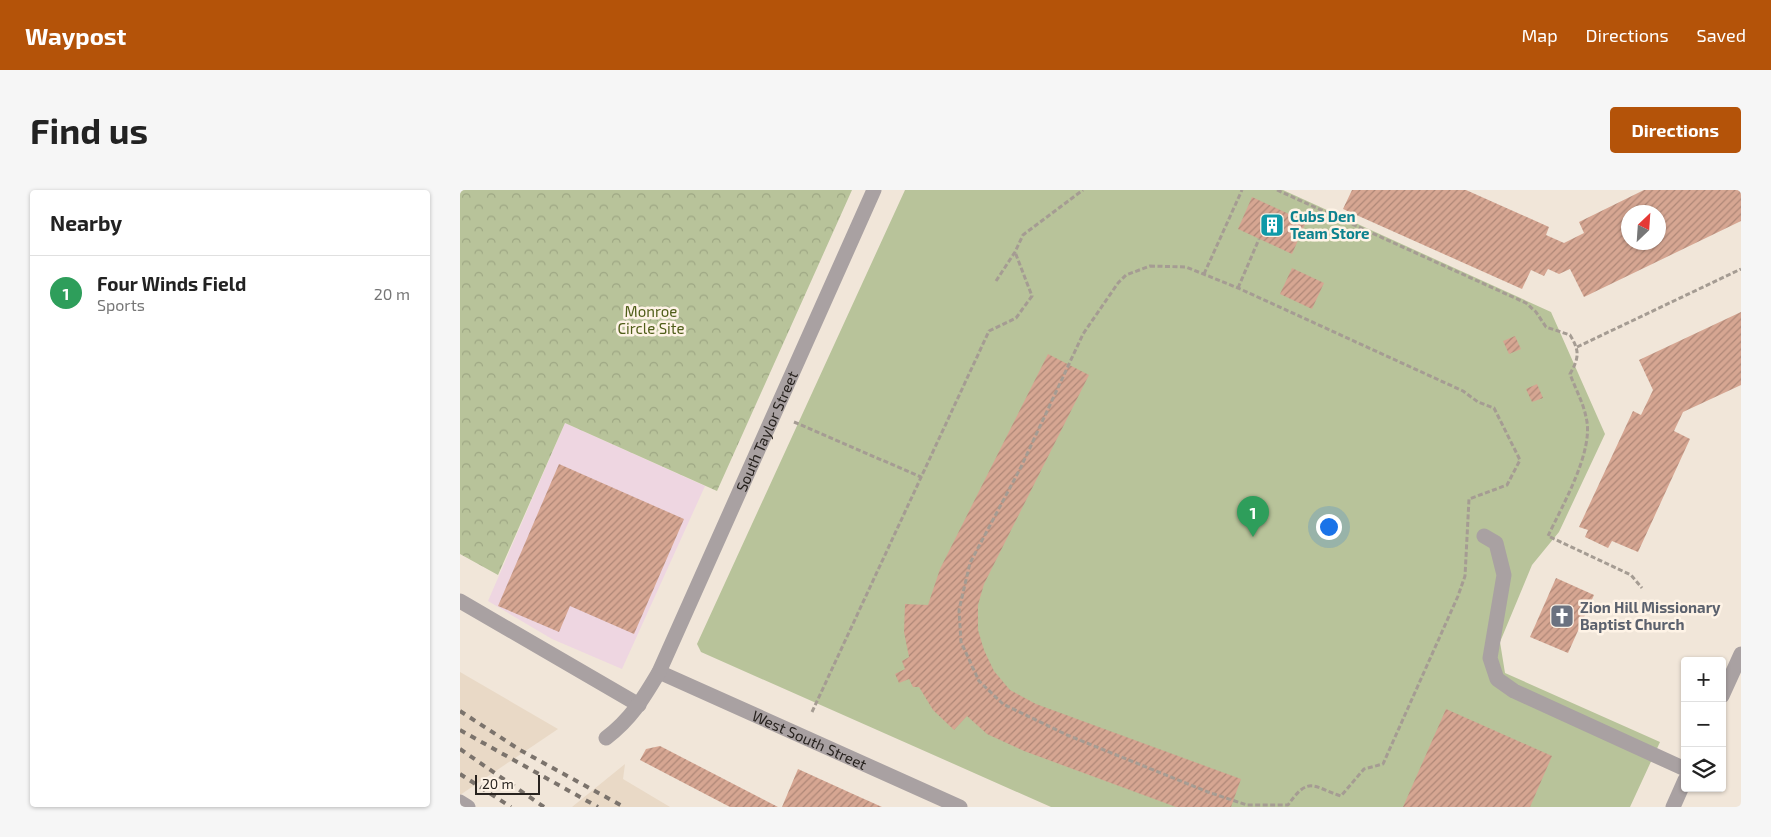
<!DOCTYPE html>
<html lang="en">
<head>
<meta charset="utf-8">
<style>
  :root { --surface:#fff; --page:#f6f6f6; --text:#222; --muted:#767676; --line:#e0e0e0; --accent:#b45309 }
  body { margin:0; font-family:"Exo 2",sans-serif; background:var(--page); color:var(--text) }
  .controls { position:absolute; right:15px; bottom:15px; display:grid; overflow:hidden; border-radius:5px; box-shadow:0 1px 4px #0004 }
  .controls button { width:45px; height:45px; display:grid; place-items:center; padding:0; border:0; border-bottom:1px solid var(--line); background:var(--surface); color:var(--text); font:25px sans-serif }
  .compass { position:absolute; left:1161px; top:15px; width:45px; height:45px; border-radius:50%; background:var(--surface); box-shadow:0 1px 4px #0004; rotate:25deg }
  .scale { position:absolute; left:15px; bottom:12px; width:65px; box-sizing:border-box; padding-left:5px; border:2px solid #28231f; border-top:0; font-size:14px; line-height:18px; white-space:nowrap; color:#28231f; -webkit-text-stroke:4px #fef3e6; paint-order:stroke }
  .you { position:absolute; left:868px; top:336px; width:18px; height:18px; margin:-12px; border:4px solid #fff; border-radius:50%; background:#1a73e8; box-shadow:0 0 0 8px #1a73e833 }
  .badge { display:grid; place-items:center; width:32px; height:32px; border-radius:50%; background:var(--accent); color:#fff; font-size:16px; font-weight:700 }
  .pin { position:absolute; translate:-50% -41px; filter:drop-shadow(0 1px 2px #0008) }
  .pin::after { content:''; position:absolute; top:26px; width:18px; height:15px; background:inherit; clip-path:polygon(0 0,100% 0,50% 100%) }
  .list { margin:0; padding:0; list-style:none }
  h2 { display:flex; justify-content:space-between; align-items:center; height:65px; margin:0; padding:0 20px; font-size:21px }
  h2 small { font-size:16px; font-weight:400; color:var(--muted) }
  .list li { display:grid; grid-template-columns:32px 1fr auto; gap:15px; align-items:center; box-sizing:border-box; height:75px; padding:0 20px; border-top:1px solid var(--line) }
  .list b { display:block; font-size:19px; white-space:nowrap }
  .list p { margin:0; font-size:16px; white-space:nowrap; color:var(--muted) }
  .list em { font-size:16px; font-style:normal; color:var(--muted) }
  .icon { flex:none; width:28px; height:28px; fill:none; stroke:currentColor; stroke-width:2; stroke-linecap:round; stroke-linejoin:round }
  .map { position:relative; flex:none; width:1281px; height:617px; overflow:hidden; border-radius:5px }
  header { display:flex; align-items:center; gap:30px; box-sizing:border-box; height:70px; padding:0 25px; background:var(--accent); color:#fff }
  header strong { font-size:24px }
  nav { display:flex; gap:28px; margin-inline-start:auto; font-size:18px }
  .intro { display:flex; align-items:center; justify-content:space-between; box-sizing:border-box; height:120px; padding:0 30px }
  h1 { margin:0; font-size:35px }
  .button { padding:12px 22px; border-radius:5px; background:var(--accent); color:#fff; font-size:18px; font-weight:700 }
  main { display:flex; gap:30px; padding:0 30px }
  aside { flex:1; background:var(--surface); border-radius:5px; box-shadow:0 1px 4px #0004 }
  .map>svg:first-child { display:block }
  .commercial { fill:#eed6e1 }
  .built { fill:#e9d9c6 }
  .forest { fill:url(#forest-crowns) }
  .pitch { fill:#b8c39a }
  .building { fill:url(#building-hatch); fill-rule:evenodd }
  .lines { fill:none; stroke-linecap:round; stroke-linejoin:round }
  .path { stroke:#a59c93; stroke-width:3; stroke-dasharray:5 2.5; stroke-linecap:butt }
  .minor { stroke:#a9a1a2; stroke-width:15 }
  .rail { stroke:#7b736c; stroke-width:4; stroke-dasharray:6 6; stroke-linecap:butt }
  .labels { text-anchor:middle; dominant-baseline:central; stroke-width:5; stroke-linejoin:round; paint-order:stroke }
  .culture-label { font-size:15px; font-weight:bold; fill:#0d838f; stroke:#fef3e6; text-anchor:start }
  .park-label { font-size:15px; fill:#505e19; stroke:#fef3e6 }
  .street-label { font-size:15px; fill:#28231f; stroke:#fef3e6 }
  .worship-label { font-size:15px; font-weight:bold; fill:#5b616d; stroke:#fef3e6; text-anchor:start }
</style>
</head>
<body>
<header>
<strong>Waypost</strong>
<nav><a>Map</a><a>Directions</a><a>Saved</a></nav>
</header>
<div class="intro"><h1>Find us</h1><a class="button">Directions</a></div>
<main>
<aside>
<h2>Nearby<small></small></h2>
<ul class="list">
<li><span class="badge" style="background:#2e9e5b">1</span><div><b>Four Winds Field</b><p>Sports</p></div><em>20 m</em></li>
</ul>
</aside>
<div class="map">
<svg width="1281" height="617" viewBox="0 0 1281 617">
  <defs>
    <pattern id="forest-crowns" width="20" height="18" patternUnits="userSpaceOnUse" patternTransform="scale(1.25)"><rect width="20" height="18" fill="#b8c39a"/><path d="M2 6a3 3 0 1 1 6 0M12 15a3 3 0 1 1 6 0" fill="none" stroke="#9ea784"/></pattern>
    <pattern id="building-hatch" width="6" height="6" patternUnits="userSpaceOnUse" patternTransform="scale(1.25)"><rect width="6" height="6" fill="#d6a692"/><path d="M-1 1l2-2M0 6l6-6M5 7l2-2" fill="none" stroke="#ae8777"/></pattern>
  </defs>
  <rect width="100%" height="100%" fill="#f1e6d9"/>
  <path class="commercial" d="M105 233 245 296 162 479 92 449 28 411Z"/>
  <g class="built">
    <path d="M0 482 98 539 0 605Z"/>
    <path d="M165 574 163 589 210 617H112Z"/>
  </g>
  <path class="forest" d="M0 0H392L257 301 105 233 38 385 0 364Z"/>
  <path class="pitch" d="M445 0H823L1091 122 1145 244 1099 342 1072 375 1040 452 1045 483 1200 552 1170 617H591L241 462 237 454Z"/>
  <g class="building">
    <path d="M892 0H1006L1089 37 1086 45 1104 53 1124 43 1119 32 1184 0H1281V31L1124 107 1110 79 1099 84 1088 79 1084 86 1071 80 1062 99 883 19ZM1168 22H1198V52H1168Z"/>
    <path d="M792 7 846 32 832 64 778 39Z"/>
    <path d="M832 78 864 93 852 119 820 104Z"/>
    <path d="M1281 122V195L1223 222 1214 241 1230 249 1178 362 1152 351 1148 358 1125 347 1128 340 1119 337 1173 221 1181 225 1193 200 1179 170Z"/>
    <path d="M1055 146 1061 159 1049 164 1043 151Z"/>
    <path d="M588 164 629 185 524 394 518 415V440L524 460 534 481 550 500 576 514 781 589 771 617H716L564 561 527 544 507 526 494 540 473 520 459 497H453L449 489 439 493 435 484 445 479 442 471 449 467 444 442 445 414 468 415 480 379Z"/>
    <path d="M1077 194 1083 208 1072 212 1066 199Z"/>
    <path d="M99 274 224 329 174 444 110 416 99 442 38 416Z"/>
    <path d="M1096 388 1134 405 1108 463 1070 447Z"/>
    <path d="M986 519 1092 566 1070 617H943Z"/>
    <path d="M200 556 318 617H270L180 570 186 559Z"/>
    <path d="M338 579 393 604 422 617H322Z"/>
  </g>
  <g class="lines">
    <g class="path">
      <path d="M817 0 1066 113 1076 122 1086 137 1110 145C1120 161 1119 168 1110 184 1115 198 1123 212 1126 227 1135 260 1102 316 1088 346L1171 385 1182 398"/>
      <path d="M690 76 726 77 778 98 1003 201 1018 212 1034 218 1060 270 1047 295 1009 309 1005 386 998 406 923 574 904 579 881 606C853 597 849 585 828 615H787L748 602 607 545 543 514 519 491 501 452 499 420 510 373 561 277 623 144 658 93 666 85Z"/>
      <path d="M744 84 782 0"/>
      <path d="M536 91 555 62 563 45 623 0"/>
      <path d="M778 98 799 49"/>
      <path d="M1117 157 1281 79"/>
      <path d="M334 232 461 287"/>
      <path d="M352 522 529 141 556 128 572 106 555 62"/>
    </g>
    <g class="minor">
      <path d="M1024 346 1036 353 1044 385 1030 468 1037 489 1054 501 1225 579"/>
      <path d="M0 411 179 515"/>
      <path id="s1" d="M199 482 500 617"/>
      <path d="M1262 506 1281 464"/>
      <path id="s2" d="M146 548C171 529 183 509 199 482L414 0"/>
      <path d="M0 612 8 617"/>
      <path d="M1213 617 1225 590"/>
    </g>
    <g class="rail">
      <path d="M0 521 60 560 164 617"/>
      <path d="M0 540 138 617"/>
      <path d="M0 559 84 617"/>
      <path d="M0 584 51 617"/>
    </g>
  </g>
  <defs>
    <g id="building-square" transform="scale(1.25)"><rect x="-9" y="-9" width="18" height="18" rx="4" fill="#0f9aa8" stroke="#fef3e6"/><path d="M-4-6H4V6H1V3H-1V6H-4ZM-2.5-4.3h1.7v1.8h-1.7ZM.8-4.3h1.7v1.8H.8ZM-2.5-1h1.7V.8h-1.7ZM.8-1h1.7V.8H.8Z" fill="#fff"/></g>
    <g id="church-square" transform="scale(1.25)"><rect x="-9" y="-9" width="18" height="18" rx="4" fill="#6b7280" stroke="#fef3e6"/><path d="M-1.2-6h2.4v3.5h3.3v2.4h-3.3V6h-2.4V-.1h-3.3v-2.4h3.3Z" fill="#fff"/></g>
  </defs>
  <g fill-rule="evenodd">
    <use href="#building-square" x="812" y="35"/>
    <use href="#church-square" x="1102" y="426"/>
  </g>
  <g class="labels">
    <g class="culture-label">
      <text x="830" y="26">Cubs Den<tspan x="830" dy="17">Team Store</tspan></text>
    </g>
    <g class="park-label">
      <text x="191" y="121">Monroe<tspan x="191" dy="17">Circle Site</tspan></text>
    </g>
    <g class="street-label">
      <text stroke="none"><textPath href="#s2" startOffset="349">South Taylor Street</textPath></text>
      <text stroke="none"><textPath href="#s1" startOffset="165">West South Street</textPath></text>
    </g>
    <g class="worship-label">
      <text x="1120" y="417">Zion Hill Missionary<tspan x="1120" dy="17">Baptist Church</tspan></text>
    </g>
  </g>
</svg>
<div class="controls">
<button>+</button>
<button>−</button>
<button><svg class="icon" aria-label="layers" viewBox="0 0 24 24"><path d="M12 4l9 5-9 5-9-5zM3 14l9 5 9-5"/></svg></button>
</div>
<svg class="compass" viewBox="-18 -18 36 36"><path d="M0-13l5 13h-10z" fill="#e53935"/><path d="M0 13l5-13h-10z" fill="#767676"/></svg>
<div class="scale">20 m</div>
<div class="you"></div>
<div class="pin badge" style="left:793px;top:347px;background:#2e9e5b">1</div>
</div>
</main>
</body>
</html>
